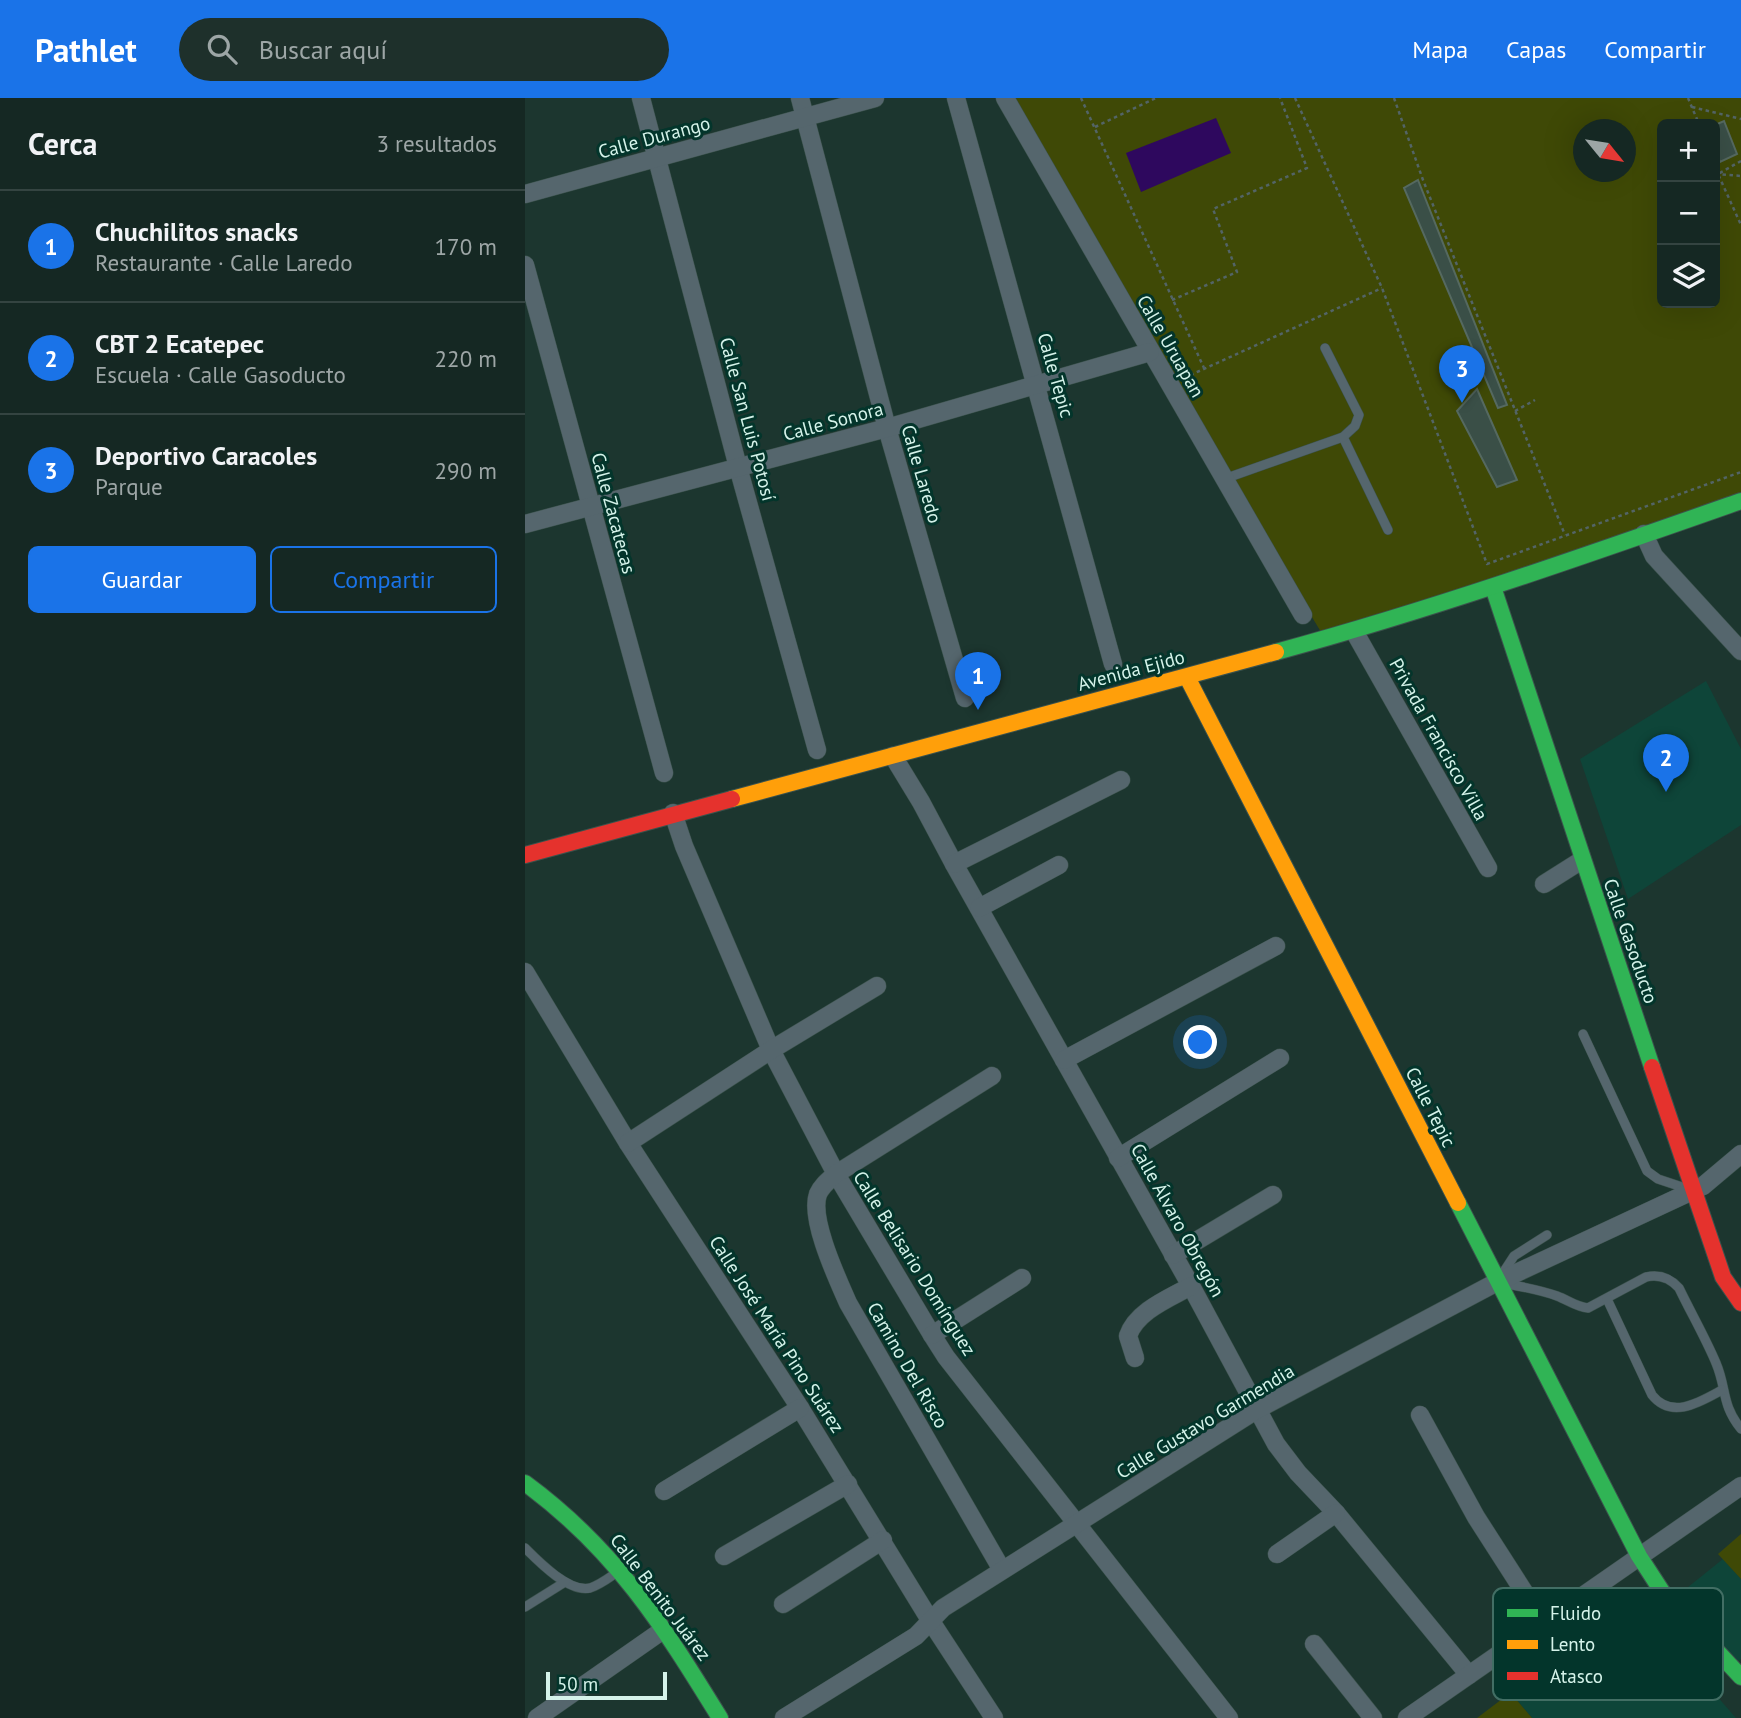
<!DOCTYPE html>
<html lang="es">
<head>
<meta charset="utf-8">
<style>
  :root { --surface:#152823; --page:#1e302b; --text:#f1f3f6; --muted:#9da6a6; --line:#344441; --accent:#1a73e8 }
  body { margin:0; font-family:"PT Sans",sans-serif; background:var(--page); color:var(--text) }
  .controls { position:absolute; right:21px; top:21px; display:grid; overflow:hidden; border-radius:10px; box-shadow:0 7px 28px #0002 }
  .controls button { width:63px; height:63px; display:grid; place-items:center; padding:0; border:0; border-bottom:2px solid var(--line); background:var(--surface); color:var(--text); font:35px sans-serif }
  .compass { position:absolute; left:1048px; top:21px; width:63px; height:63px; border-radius:50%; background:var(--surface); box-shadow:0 7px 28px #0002; rotate:120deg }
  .scale { position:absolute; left:21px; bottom:18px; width:121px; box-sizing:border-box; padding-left:7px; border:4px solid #d5f3ea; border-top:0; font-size:19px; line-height:24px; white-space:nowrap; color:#d5f3ea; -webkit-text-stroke:5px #03352b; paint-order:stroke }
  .you { position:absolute; left:676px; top:945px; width:24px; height:24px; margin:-18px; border:5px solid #fff; border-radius:50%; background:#1a73e8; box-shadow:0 0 0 10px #1a73e833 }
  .badge { display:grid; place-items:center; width:46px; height:46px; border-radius:50%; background:var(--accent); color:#fff; font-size:23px; font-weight:700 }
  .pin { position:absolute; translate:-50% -58px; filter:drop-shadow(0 2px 4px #0008) }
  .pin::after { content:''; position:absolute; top:37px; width:24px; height:21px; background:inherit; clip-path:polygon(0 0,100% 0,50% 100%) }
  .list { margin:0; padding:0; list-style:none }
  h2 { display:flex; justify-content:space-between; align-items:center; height:91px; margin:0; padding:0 28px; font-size:30px }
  h2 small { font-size:23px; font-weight:400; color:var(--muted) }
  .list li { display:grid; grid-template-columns:46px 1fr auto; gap:21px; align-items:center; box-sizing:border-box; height:112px; padding:0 28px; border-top:2px solid var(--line) }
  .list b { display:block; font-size:26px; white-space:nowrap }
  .list p { margin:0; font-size:23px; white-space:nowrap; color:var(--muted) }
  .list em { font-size:23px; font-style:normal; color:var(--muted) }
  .actions { display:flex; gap:14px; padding:21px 28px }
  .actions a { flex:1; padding:16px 0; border:2px solid var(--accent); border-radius:10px; text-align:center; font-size:24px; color:var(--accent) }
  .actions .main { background:var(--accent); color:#fff }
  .icon { flex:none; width:38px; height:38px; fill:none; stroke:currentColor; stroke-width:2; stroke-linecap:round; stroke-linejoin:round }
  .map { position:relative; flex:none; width:1216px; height:1620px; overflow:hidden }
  header { display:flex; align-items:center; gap:42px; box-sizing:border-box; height:98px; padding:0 35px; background:var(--accent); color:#fff }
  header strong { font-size:33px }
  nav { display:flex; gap:38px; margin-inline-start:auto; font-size:24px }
  .search { width:490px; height:63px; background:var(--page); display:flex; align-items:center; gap:18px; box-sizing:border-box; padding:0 24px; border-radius:38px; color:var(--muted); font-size:26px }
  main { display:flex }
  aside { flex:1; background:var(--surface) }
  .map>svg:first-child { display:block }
  .built { fill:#0e4539 }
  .green { fill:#3f4906; fill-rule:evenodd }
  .water { fill:#2e085e }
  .building { fill:#3a4f47; stroke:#556960; stroke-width:2 }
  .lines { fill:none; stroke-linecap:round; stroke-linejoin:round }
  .lane-casing { stroke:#3b524c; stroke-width:10 }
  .street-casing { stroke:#3b524c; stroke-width:19 }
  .fast-casing { stroke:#3b524c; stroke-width:18 }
  .slow-casing { stroke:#3b524c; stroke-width:18 }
  .jam-casing { stroke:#3b524c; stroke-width:18 }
  .path { stroke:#536466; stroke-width:2.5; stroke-dasharray:3.5 3.5; stroke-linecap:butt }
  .lane { stroke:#55666d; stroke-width:9 }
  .street { stroke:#55666d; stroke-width:18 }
  .fast { stroke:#30b455; stroke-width:16 }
  .slow { stroke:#ff9f0a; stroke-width:16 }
  .jam { stroke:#e5322d; stroke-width:16 }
  .labels { text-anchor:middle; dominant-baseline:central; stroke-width:6; stroke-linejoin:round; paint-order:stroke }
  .street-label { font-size:19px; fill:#d5f3ea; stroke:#03352b }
  .key { fill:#03352b; stroke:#426e64; stroke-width:2 }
  .key-label { font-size:19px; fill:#d5f3ea }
</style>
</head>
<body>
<header>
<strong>Pathlet</strong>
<div class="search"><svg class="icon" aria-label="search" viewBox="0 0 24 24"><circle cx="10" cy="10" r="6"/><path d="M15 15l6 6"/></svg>Buscar aquí</div>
<nav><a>Mapa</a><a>Capas</a><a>Compartir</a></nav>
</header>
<main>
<aside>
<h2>Cerca<small>3 resultados</small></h2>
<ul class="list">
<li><span class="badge">1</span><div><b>Chuchilitos snacks</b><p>Restaurante · Calle Laredo</p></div><em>170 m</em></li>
<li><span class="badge">2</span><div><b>CBT 2 Ecatepec</b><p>Escuela · Calle Gasoducto</p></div><em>220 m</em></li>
<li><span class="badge">3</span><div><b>Deportivo Caracoles</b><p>Parque</p></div><em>290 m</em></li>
</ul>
<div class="actions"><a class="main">Guardar</a><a>Compartir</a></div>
</aside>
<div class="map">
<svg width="1216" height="1620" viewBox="0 0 1216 1620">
  <rect width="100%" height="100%" fill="#1c362f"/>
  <g class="built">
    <path d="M1181 583 1216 651V727L1103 801 1055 661Z"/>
    <path d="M1198 1461 1216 1481V1561L1207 1568 1147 1502Z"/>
    <path d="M1114 1509 1211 1620H1007L985 1594Z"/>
  </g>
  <g class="green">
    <path d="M473 0H1216V406L796 534ZM1137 26H1190V205H1137ZM1058 32H1100V74H1058Z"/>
    <path d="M1216 1436V1481L1193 1456Z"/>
    <path d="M985 1594 1007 1620H952L985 1595Z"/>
  </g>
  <path class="water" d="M691 20 706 55 616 94 601 55Z"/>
  <g class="building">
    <path d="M1199 23 1212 56 1195 64 1190 52V27Z"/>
    <path d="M893 82 982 307 973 310 879 90Z"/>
    <path d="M952 291 992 382 972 389 932 313Z"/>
  </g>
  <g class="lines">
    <g class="lane-casing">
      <g id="lane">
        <path d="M818 339 863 432"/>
        <path d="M699 381 818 339 830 328 834 317 800 250"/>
        <path d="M1058 936 1122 1073 1133 1081 1163 1091"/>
        <path d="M1022 1137 989 1158 972 1184C992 1188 1013 1191 1032 1198 1043 1202 1051 1209 1063 1210L1121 1179C1134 1176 1145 1180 1154 1190 1166 1215 1180 1239 1191 1265 1202 1291 1196 1306 1216 1331"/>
        <path d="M1082 1201 1127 1297C1147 1322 1175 1304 1197 1292"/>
        <path d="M0 1450C13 1463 44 1495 65 1490 75 1487 85 1479 94 1473"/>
        <path d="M0 1509 40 1484"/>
      </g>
    </g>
    <g class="street-casing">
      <g id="street">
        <path d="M116 0 213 369 292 652"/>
        <path d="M275 0 362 330 440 600"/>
        <path d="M431 0 588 566"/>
        <path d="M480 0 778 517"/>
        <path d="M0 96 350 0"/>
        <path d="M0 167 139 675"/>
        <path d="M0 426 362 330 625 254"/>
        <path d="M1119 436 1129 458 1216 553"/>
        <path d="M829 533 963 770"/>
        <path d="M368 658 396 704 429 766 666 1188 751 1346 773 1375 811 1415 944 1577"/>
        <path d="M148 715 159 748 246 952 311 1076 407 1237 421 1259 704 1620"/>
        <path d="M429 766 596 682"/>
        <path d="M1019 786 1057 762"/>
        <path d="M454 810 534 767"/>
        <path d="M0 874 103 1045 275 1310 405 1522 469 1620"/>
        <path d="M539 962 751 848"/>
        <path d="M467 978 311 1076C304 1082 297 1087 293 1096 284 1121 313 1182 323 1205L477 1472"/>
        <path d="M103 1045 246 952 352 888"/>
        <path d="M593 1060 755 960"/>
        <path d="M648 1157 748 1097"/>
        <path d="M407 1237 497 1180"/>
        <path d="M610 1260 603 1238C611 1213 645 1200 666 1188"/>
        <path d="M895 1317 951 1419 1019 1525"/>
        <path d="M139 1393 275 1310"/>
        <path d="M752 1456 811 1415"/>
        <path d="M199 1458 323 1386"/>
        <path d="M258 1506 358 1442"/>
        <path d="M789 1546 848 1620"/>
        <path d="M12 1620 138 1532"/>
        <path d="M259 1620 391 1538 418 1510 733 1311 972 1184 1178 1088 1216 1056"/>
        <path d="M882 1620 1216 1388"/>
      </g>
    </g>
    <g class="fast-casing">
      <g id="fast">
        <path d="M968 489 1127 969"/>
        <path d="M751 554C909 511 1062 457 1216 403"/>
        <path d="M933 1105 1114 1458 1138 1495 1216 1579"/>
        <path d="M0 1385C91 1452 137 1526 195 1620"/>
      </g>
    </g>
    <g class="slow-casing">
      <g id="slow">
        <path d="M662 579 933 1105"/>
        <path d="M207 701 751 554"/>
      </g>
    </g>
    <g class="jam-casing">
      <g id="jam">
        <path d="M0 757 207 701"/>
        <path d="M1127 969 1198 1179 1216 1205"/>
      </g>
    </g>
    <g class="path">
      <path d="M556 0 679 270"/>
      <path d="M770 0 857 190 962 466 1216 374"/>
      <path d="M869 0 898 82 1040 437"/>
      <path d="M1163 0 1174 26"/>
      <path d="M1167 9 1216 21"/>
      <path d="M570 29 631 0"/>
      <path d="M1216 63 1193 76 1216 127"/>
      <path d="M1190 67 1193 76 1216 78"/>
      <path d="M647 202 712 174 688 111 782 70 755 0"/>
      <path d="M659 280 857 190"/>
      <path d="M990 313 1010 302"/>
    </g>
    <use href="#lane" class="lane"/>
    <use href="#street" class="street"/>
    <use href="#fast" class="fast"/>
    <use href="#slow" class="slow"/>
    <use href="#jam" class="jam"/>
  </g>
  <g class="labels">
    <g class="street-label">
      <text transform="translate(129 39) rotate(-15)">Calle Durango</text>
      <text transform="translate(646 248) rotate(60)">Calle Uruapan</text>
      <text transform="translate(531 277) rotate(74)">Calle Tepic</text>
      <text transform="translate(223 321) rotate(75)">Calle San Luis Potosí</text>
      <text transform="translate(308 323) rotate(-15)">Calle Sonora</text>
      <text transform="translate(397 376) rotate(74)">Calle Laredo</text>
      <text transform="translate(89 415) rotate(75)">Calle Zacatecas</text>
      <text transform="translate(606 572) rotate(-15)">Avenida Ejido</text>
      <text transform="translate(914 641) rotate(61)">Privada Francisco Villa</text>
      <text transform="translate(1106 843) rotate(71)">Calle Gasoducto</text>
      <text transform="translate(906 1009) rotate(63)">Calle Tepic</text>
      <text transform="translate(653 1122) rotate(61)">Calle Álvaro Obregón</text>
      <text transform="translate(390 1165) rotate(58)">Calle Belisario Domínguez</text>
      <text transform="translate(252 1236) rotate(57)">Calle José María Pino Suárez</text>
      <text transform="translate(383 1267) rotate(60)">Camino Del Risco</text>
      <text transform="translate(680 1323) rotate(-31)">Calle Gustavo Garmendia</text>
      <text transform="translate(136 1499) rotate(53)">Calle Benito Juárez</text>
    </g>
  </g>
  <rect x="968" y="1490" width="230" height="112" rx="10" class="key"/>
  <rect x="982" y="1511" width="31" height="8" fill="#30b455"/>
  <rect x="982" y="1542" width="31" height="9" fill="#ff9f0a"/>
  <rect x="982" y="1574" width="31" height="8" fill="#e5322d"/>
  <g class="key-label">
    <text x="1025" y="1522">Fluido</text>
    <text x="1025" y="1553">Lento</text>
    <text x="1025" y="1585">Atasco</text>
  </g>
</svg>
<div class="controls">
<button>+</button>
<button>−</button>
<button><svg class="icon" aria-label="layers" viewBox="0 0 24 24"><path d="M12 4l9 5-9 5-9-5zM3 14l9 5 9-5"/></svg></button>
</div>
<svg class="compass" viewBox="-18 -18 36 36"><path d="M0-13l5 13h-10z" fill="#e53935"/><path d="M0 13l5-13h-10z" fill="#9da6a6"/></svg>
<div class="scale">50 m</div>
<div class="you"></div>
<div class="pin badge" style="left:453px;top:612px">1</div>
<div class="pin badge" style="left:1141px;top:694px">2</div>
<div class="pin badge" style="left:937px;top:305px">3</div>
</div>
</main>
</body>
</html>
